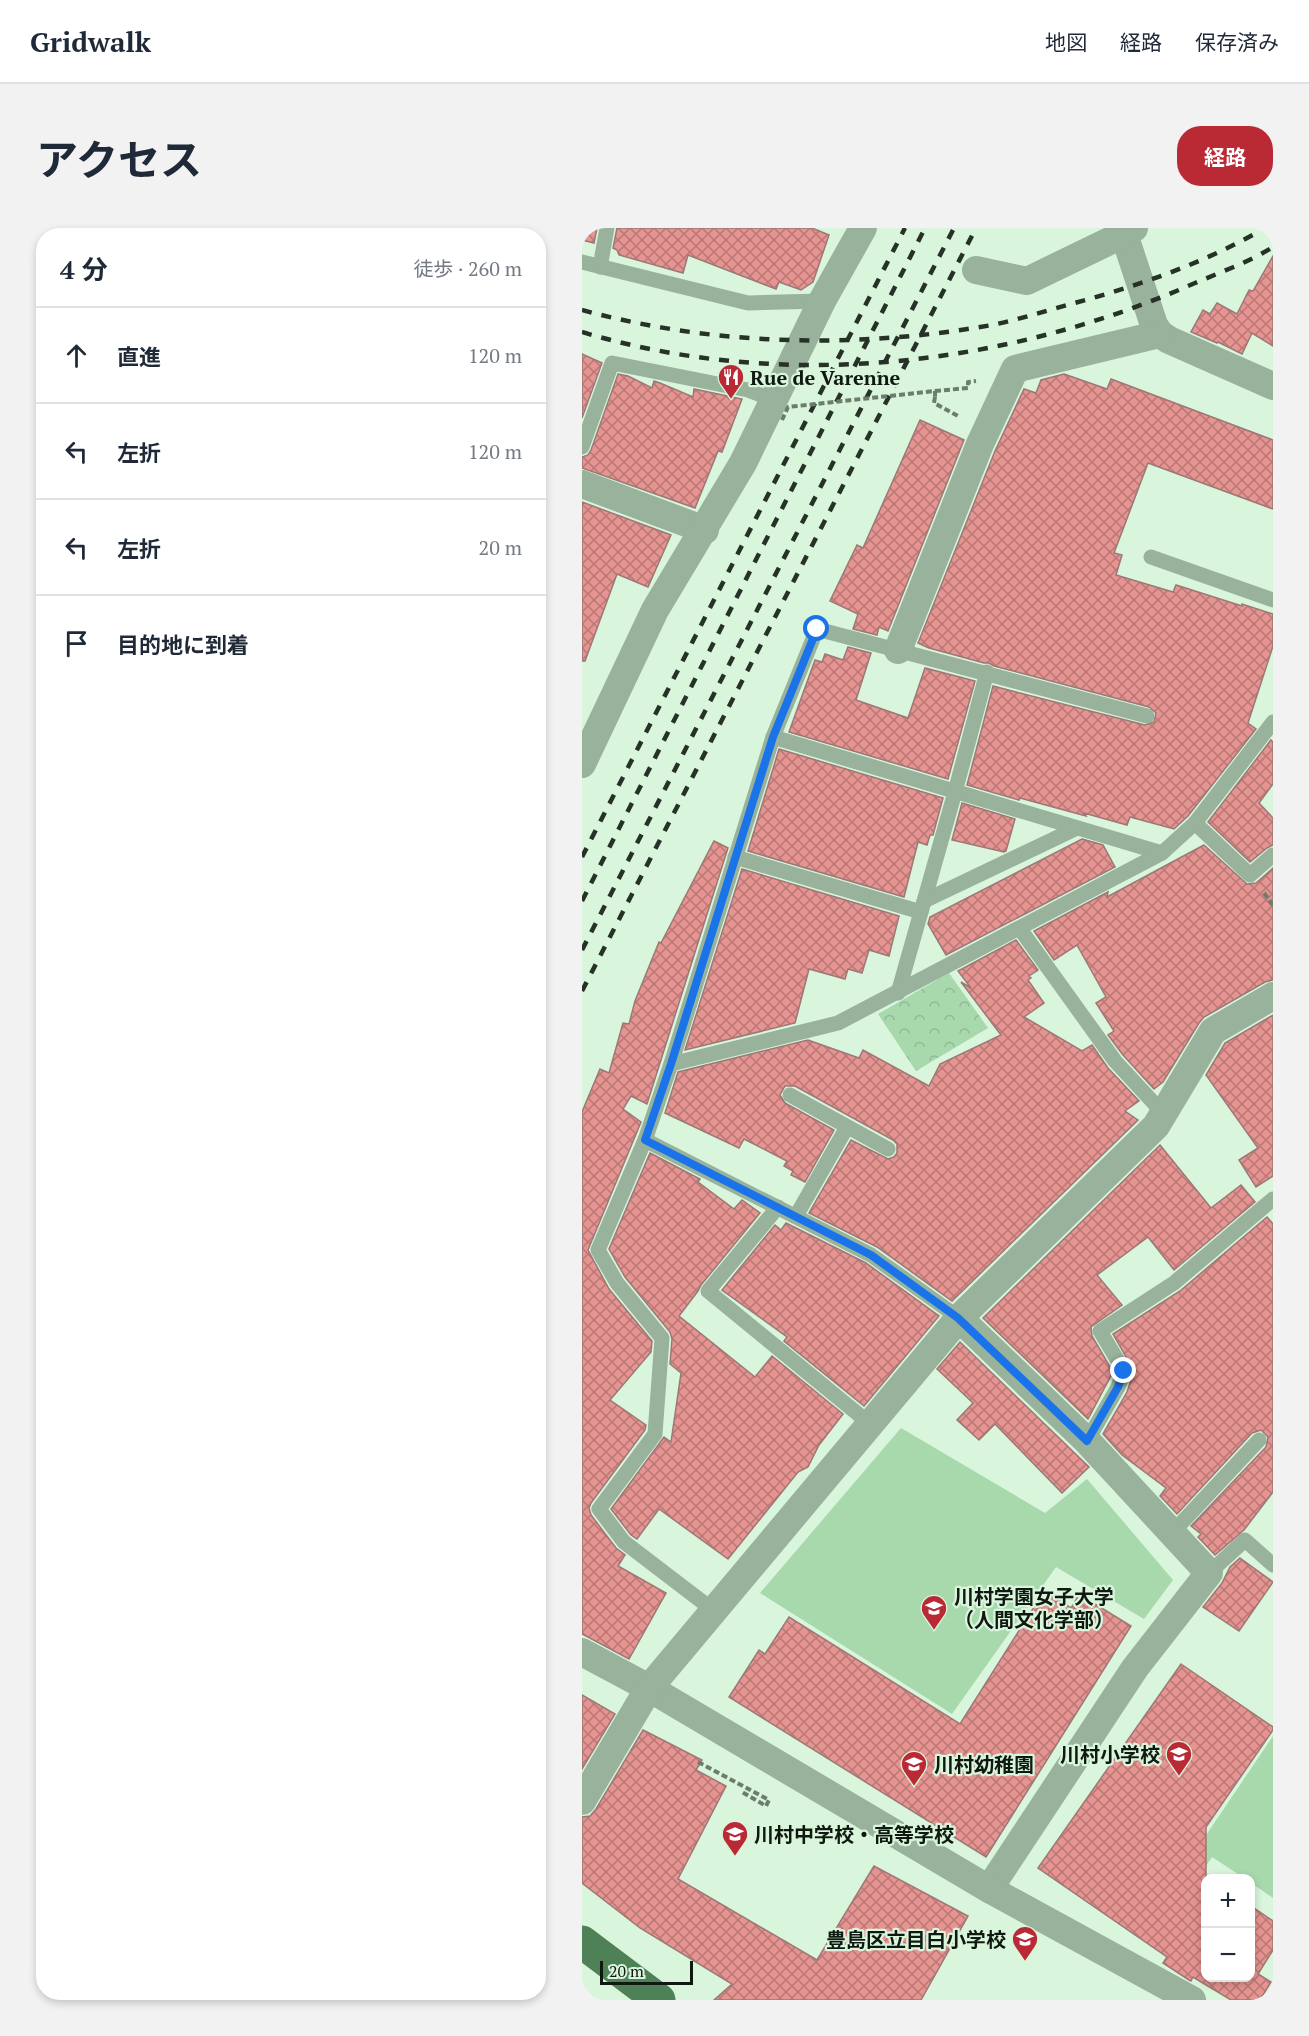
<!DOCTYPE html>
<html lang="ja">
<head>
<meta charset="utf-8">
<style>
  :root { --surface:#fff; --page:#f2f2f3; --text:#1f2937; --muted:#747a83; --line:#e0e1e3; --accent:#ba2a35 }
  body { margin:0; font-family:"PT Serif","Noto Sans JP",serif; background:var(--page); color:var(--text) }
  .controls { position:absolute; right:18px; bottom:18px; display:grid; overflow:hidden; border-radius:12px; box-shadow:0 3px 9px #0003 }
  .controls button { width:54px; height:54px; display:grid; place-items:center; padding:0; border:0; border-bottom:2px solid var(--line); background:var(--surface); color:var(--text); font:30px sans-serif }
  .scale { position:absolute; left:18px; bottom:15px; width:93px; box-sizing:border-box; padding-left:6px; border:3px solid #101911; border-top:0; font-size:16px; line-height:21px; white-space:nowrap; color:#101911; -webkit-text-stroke:4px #d9f5dc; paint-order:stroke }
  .stop { position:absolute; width:18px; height:18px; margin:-14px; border:4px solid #1a73e8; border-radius:50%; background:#fff }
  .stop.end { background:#1a73e8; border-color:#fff; box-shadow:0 2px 6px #0008 }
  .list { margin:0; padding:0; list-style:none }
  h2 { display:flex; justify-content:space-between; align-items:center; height:78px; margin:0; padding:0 24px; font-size:26px }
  h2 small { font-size:20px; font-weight:400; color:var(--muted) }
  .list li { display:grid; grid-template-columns:39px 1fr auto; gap:18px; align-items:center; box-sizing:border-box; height:96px; padding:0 24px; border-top:2px solid var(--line) }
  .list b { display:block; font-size:22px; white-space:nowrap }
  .list em { font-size:20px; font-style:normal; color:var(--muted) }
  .icon { flex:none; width:33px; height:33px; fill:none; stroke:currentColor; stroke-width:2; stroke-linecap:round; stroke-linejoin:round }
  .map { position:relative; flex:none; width:691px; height:1772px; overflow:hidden; border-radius:24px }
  header { display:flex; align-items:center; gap:36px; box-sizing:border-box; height:84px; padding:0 30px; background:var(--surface); border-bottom:2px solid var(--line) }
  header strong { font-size:28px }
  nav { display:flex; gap:33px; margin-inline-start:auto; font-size:21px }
  .intro { display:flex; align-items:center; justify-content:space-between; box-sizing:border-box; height:144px; padding:0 36px }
  h1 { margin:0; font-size:42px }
  .button { padding:15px 27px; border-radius:24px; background:var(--accent); color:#fff; font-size:21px; font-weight:700 }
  main { display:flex; gap:36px; padding:0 36px }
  aside { flex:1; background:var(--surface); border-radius:24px; box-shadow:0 3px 9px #0003 }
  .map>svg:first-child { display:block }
  .forest { fill:url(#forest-crowns) }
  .green { fill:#a7d9ad }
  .building { fill:url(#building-cross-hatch); stroke:#9b7876; stroke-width:1.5 }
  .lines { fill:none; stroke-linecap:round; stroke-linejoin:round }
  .path { stroke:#6b7d6d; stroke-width:4; stroke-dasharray:6 3; stroke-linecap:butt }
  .lane { stroke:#98b29b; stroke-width:15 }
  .street { stroke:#98b29b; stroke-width:28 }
  .primary { stroke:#4f8157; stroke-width:33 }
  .rail { stroke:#263127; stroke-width:4.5; stroke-dasharray:10 10; stroke-linecap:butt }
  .path-bridge { stroke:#6b7d6d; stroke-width:4; stroke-dasharray:6 3; stroke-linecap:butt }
  .route { stroke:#1a73e8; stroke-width:8 }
  .labels { text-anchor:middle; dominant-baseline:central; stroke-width:4.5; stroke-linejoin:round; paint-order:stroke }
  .poi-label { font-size:20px; font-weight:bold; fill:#101911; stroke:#d9f5dc; text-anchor:start }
</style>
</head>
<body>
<header>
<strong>Gridwalk</strong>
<nav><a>地図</a><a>経路</a><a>保存済み</a></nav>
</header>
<div class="intro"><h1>アクセス</h1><a class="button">経路</a></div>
<main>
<aside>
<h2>4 分<small>徒歩 · 260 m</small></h2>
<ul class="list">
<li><svg class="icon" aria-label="ahead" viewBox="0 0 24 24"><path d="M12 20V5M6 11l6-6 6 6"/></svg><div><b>直進</b></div><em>120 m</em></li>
<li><svg class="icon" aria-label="left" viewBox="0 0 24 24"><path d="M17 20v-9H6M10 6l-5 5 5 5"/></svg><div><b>左折</b></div><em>120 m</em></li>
<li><svg class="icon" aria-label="left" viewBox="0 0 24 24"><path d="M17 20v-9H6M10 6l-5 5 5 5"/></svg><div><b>左折</b></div><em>20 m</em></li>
<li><svg class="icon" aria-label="arrive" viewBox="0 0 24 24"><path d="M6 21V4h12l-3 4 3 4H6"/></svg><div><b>目的地に到着</b></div></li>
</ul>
</aside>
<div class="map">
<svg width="691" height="1772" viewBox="0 0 691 1772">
  <defs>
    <pattern id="forest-crowns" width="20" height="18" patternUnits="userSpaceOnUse" patternTransform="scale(1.5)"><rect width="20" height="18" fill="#a7d9ad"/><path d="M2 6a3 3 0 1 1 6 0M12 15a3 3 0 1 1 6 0" fill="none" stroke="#8fba94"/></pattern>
    <pattern id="building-cross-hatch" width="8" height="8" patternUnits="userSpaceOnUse" patternTransform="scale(1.5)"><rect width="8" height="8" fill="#e69491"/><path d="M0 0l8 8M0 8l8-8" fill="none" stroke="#b97875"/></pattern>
  </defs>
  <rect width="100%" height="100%" fill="#d9f5dc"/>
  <path class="forest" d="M367 745 406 800 334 843 296 786Z"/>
  <g class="green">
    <path d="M319 1200 463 1285 505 1251 591 1352 562 1391 474 1339 370 1486 178 1365Z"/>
    <path d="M691 1508V1670L669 1655 668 1650H662L630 1629 570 1718 556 1708Z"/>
  </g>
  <g class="building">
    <path d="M0 0H15L12 15 0 12Z"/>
    <path d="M35 0H230L247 7 231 54 219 62 197 54 194 61 106 27 101 45 37 27 35 22 31 20Z"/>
    <path d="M691 28V118L670 105 660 126 636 114 635 115 609 104 621 82 628 86 635 75 655 86 667 62 671 63Z"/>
    <path d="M0 126 20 135 0 190Z"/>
    <path d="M36 146 46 148 70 160 72 153 78 155 111 169 112 161 160 171 140 224 136 223 113 280 0 240V229L6 227 9 222Z"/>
    <path d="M482 146 525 161 529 151 691 212V281L566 235 532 325 540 327 534 347 591 364 594 357 660 378V376L691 386V418L666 495 674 501 606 588 592 601 548 589 545 597 502 585 504 588 438 570 437 572 385 557 411 458 563 497 572 494 574 485 567 479 412 438 407 435H402L347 420 336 415 413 223 442 161 454 165 459 152Z"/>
    <path d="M338 192 382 212 306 403 297 399 295 407 271 401 276 386 248 373 275 317 281 320Z"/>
    <path d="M0 274 89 307 66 359 35 346 3 433H0Z"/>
    <path d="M266 419 289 425 274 472 326 490 343 440 393 453 366 551 207 504 233 432 240 434 243 426 261 432Z"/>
    <path d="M689 512 691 514V556L677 575 691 590V617L685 620 668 634 626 594Z"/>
    <path d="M197 521 361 570 351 607H348L345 617 336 614 322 669 166 623Z"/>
    <path d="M380 575 433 591 424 623 422 624 370 612Z"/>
    <path d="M500 611 521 617 533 639 364 727 346 696 348 689Z"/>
    <path d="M132 613 146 620 65 876 49 868 41 881 59 894 6 1022 27 1061 70 1113 69 1124 28 1172 64 1197 63 1202 9 1275 7 1280 9 1287 34 1320 43 1327 36 1338 84 1365 47 1431 0 1406V884L18 841 27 845 41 795 47 796 53 773 77 714 79 715Z"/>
    <path d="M622 617 665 656 674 655 691 640V752L683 754 622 789 617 795 581 854 572 861 541 827 526 807 532 803 514 775 524 769 495 717 472 732 452 703 526 664 525 669Z"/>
    <path d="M160 641 317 688 307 728 287 722 280 745 266 741 263 751 227 741 213 795 103 822Z"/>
    <path d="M434 712 456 742 447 748 449 750 446 752 462 775 442 789 500 823 510 817 526 840 557 873 543 883 556 892 370 1073 295 1019 227 985 269 912 306 931 312 929 315 925V916L311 912 213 858H203L198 867 203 875 252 902 223 954 209 947 211 943 202 938 205 933 162 911 157 920 83 885 96 844 226 812 277 830 281 822 347 858 358 836 419 807 379 754 389 760 376 743Z"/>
    <path d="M691 787V948L674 959 657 932 676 920 624 847 643 815Z"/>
    <path d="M578 917 629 980 659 957 673 974 592 1042 566 1009 515 1047 540 1077 509 1099 510 1108 531 1144 506 1191 401 1090Z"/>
    <path d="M68 925 118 951 116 954 152 981 160 972 178 985 119 1057 116 1063 97 1088 173 1149 190 1128 261 1186 237 1217 226 1239 216 1244 146 1331 77 1281 55 1311 49 1307 29 1281 82 1209 89 1214 99 1145 88 1136 90 1111 88 1104 43 1049 27 1021Z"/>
    <path d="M685 989 691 996V1264L662 1302 633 1327 616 1309 619 1306 609 1298 684 1219 686 1209 679 1202 670 1205 595 1286 578 1268 584 1260 540 1227 521 1206 545 1164 552 1143 531 1106 598 1063Z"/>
    <path d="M204 995 284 1035 357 1088 282 1178 202 1113 205 1109 140 1062 193 997 199 1002Z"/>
    <path d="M378 1114 507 1239 480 1265 413 1196 397 1212 375 1192 391 1175 355 1141Z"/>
    <path d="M658 1330 691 1354 657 1403 621 1379 640 1355 648 1339Z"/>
    <path d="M462 1363 489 1380 497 1366 549 1398 404 1629 147 1469 177 1422 183 1426 207 1389 378 1496Z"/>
    <path d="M599 1436 691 1499V1502L624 1599V1649L626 1650H624V1749H669V1678L691 1693V1722L676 1746 689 1754 678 1772H649L611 1749 609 1753 607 1752 581 1735 585 1729 456 1640Z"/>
    <path d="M0 1467 33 1486 0 1541Z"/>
    <path d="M61 1502 120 1532 114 1542 144 1558 96 1651 235 1732 292 1638 386 1688 339 1772H132L150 1756 58 1700 0 1655V1589L8 1588 14 1581Z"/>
  </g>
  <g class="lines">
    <g class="path">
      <path d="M353 163 386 160V154L394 153"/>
      <path d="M353 169 352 175 378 189"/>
      <path d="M682 665 691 677"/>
      <path d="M116 1534 187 1572 184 1578 160 1564"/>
    </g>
    <g class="lane">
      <path d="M0 34 166 75 240 73"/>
      <path d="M18 39 25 0"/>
      <path d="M0 219 30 135 166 162 192 172"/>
      <path d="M569 329 691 372"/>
      <path d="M191 509 580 625"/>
      <path d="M613 595 668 647 691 627"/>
      <path d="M153 629 339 684"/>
      <path d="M342 673 495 600"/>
      <path d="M438 701 533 833 581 885"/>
      <path d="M316 765 373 564 405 444"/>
      <path d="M89 836 256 795 580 625 613 595 691 494"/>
      <path d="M208 867 306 921"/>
      <path d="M63 912 289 1027 377 1090"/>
      <path d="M196 979 126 1063 287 1195"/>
      <path d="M214 988 265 899"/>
      <path d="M505 1213 536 1159 542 1143 518 1103 592 1055 691 971"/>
      <path d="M590 1305 677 1212"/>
      <path d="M627 1345 663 1312 691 1337"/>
      <path d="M131 1382 42 1314 17 1281 73 1206 80 1110 35 1055 16 1022 63 912 89 836 191 509 235 401 565 488"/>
    </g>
    <g class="street">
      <path d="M552 0 542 6 572 97 578 106 587 112 691 158"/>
      <path d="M394 42 445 53 542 6"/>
      <path d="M0 256 123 302"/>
      <path d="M316 422 398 216 433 141 578 106"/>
      <path d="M0 536 73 382 161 235 240 73 281 0"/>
      <path d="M377 1090 505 1213 627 1345 553 1440 407 1661"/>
      <path d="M0 1424 67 1460 407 1661 610 1772"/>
      <path d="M0 1573 67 1460 377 1090 574 898 631 803 691 768"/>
    </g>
    <path class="primary" d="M0 1714 77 1772"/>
    <g class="rail">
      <path d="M0 82C133 118 274 121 410 97 435 92 460 84 485 77 553 59 621 36 683 0"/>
      <path d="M0 104C200 164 423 139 613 55 639 44 667 34 691 19"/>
      <path d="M0 629 323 0"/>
      <path d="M0 673 343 0"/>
      <path d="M0 722 372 0"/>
      <path d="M0 763 394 0"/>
    </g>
    <path class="path-bridge" d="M200 192 206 179 353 163V169"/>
  </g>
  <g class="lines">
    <path class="route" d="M235 401 191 509 89 836 63 912 289 1027 376 1090 505 1213 536 1159 542 1143"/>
  </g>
  <defs>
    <g id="restaurant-pin" transform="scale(1.35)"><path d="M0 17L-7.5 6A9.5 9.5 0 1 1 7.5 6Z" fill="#ba2a35" stroke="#d9f5dc"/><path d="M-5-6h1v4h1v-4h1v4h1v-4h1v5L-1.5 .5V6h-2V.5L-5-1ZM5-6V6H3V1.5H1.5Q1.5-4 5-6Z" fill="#fff"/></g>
    <g id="university-pin" transform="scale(1.35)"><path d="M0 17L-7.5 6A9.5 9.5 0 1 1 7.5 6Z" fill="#ba2a35" stroke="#d9f5dc"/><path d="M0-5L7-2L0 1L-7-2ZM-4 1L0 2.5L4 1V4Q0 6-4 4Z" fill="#fff"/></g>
    <g id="school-pin" transform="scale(1.35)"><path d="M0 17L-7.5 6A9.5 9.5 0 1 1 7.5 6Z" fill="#ba2a35" stroke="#d9f5dc"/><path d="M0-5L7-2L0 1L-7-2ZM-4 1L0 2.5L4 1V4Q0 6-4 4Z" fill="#fff"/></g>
  </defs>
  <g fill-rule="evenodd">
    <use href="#restaurant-pin" x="149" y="149"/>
    <use href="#university-pin" x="352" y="1380"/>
    <use href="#school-pin" x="597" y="1526"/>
    <use href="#school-pin" x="332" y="1536"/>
    <use href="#school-pin" x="153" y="1606"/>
    <use href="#school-pin" x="443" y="1711"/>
  </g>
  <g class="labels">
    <g class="poi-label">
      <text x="168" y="149">Rue de Varenne</text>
      <text x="372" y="1368">川村学園女子大学<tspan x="372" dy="23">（人間文化学部）</tspan></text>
      <text x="578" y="1526" text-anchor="end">川村小学校</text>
      <text x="352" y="1536">川村幼稚園</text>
      <text x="172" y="1606">川村中学校・高等学校</text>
      <text x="424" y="1711" text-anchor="end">豊島区立目白小学校</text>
    </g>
  </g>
</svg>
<div class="controls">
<button>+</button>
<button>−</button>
</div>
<div class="scale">20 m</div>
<div class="stop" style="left:235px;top:401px"></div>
<div class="stop end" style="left:542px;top:1143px"></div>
</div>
</main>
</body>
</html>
